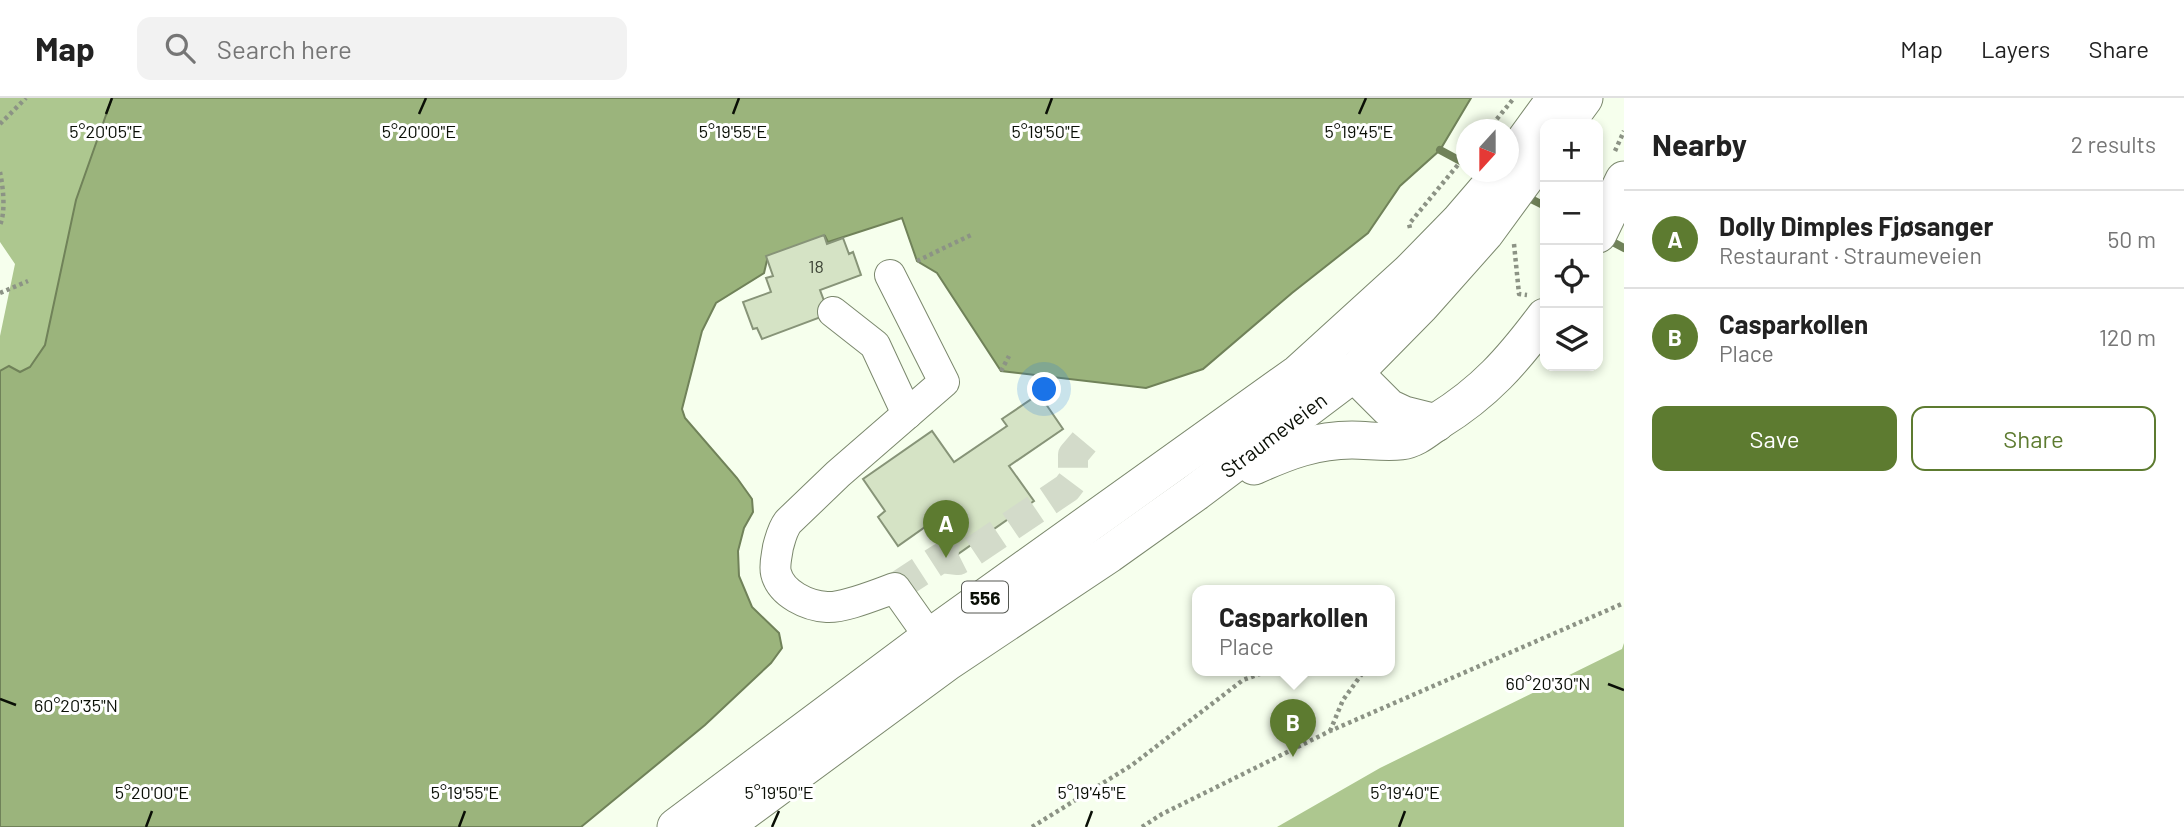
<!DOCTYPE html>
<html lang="en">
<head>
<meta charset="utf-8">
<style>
  :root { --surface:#fff; --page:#f2f2f2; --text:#222; --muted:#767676; --line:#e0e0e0; --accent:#5d7b30 }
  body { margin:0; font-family:Barlow,sans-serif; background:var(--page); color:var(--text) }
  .controls { position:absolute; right:21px; top:21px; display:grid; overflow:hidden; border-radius:14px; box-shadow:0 4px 10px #0003 }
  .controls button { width:63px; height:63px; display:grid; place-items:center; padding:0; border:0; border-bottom:2px solid var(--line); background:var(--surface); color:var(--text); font:35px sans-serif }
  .compass { position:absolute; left:1456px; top:21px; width:63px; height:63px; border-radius:50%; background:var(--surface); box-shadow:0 4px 10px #0003; rotate:201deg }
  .you { position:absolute; left:1045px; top:292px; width:24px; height:24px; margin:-18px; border:5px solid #fff; border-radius:50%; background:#1a73e8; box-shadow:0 0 0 10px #1a73e833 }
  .badge { display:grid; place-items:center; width:46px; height:46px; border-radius:50%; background:var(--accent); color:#fff; font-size:23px; font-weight:700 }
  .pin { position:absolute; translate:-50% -58px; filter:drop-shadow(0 2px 4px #0008) }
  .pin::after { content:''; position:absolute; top:37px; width:24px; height:21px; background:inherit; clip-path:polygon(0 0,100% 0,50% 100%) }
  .popup { position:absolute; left:1192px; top:487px; width:203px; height:91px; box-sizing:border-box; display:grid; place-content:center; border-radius:14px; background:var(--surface); filter:drop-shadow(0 2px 5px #0005); font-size:23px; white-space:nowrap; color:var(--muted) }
  .popup b { font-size:26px; color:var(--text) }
  .popup::after { content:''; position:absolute; left:50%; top:100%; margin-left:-14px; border:14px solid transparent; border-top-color:var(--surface) }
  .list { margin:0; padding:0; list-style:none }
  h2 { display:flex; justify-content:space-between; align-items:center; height:91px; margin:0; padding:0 28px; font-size:30px }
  h2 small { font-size:23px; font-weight:400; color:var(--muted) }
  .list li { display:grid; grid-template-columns:46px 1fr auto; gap:21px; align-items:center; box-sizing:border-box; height:98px; padding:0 28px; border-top:2px solid var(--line) }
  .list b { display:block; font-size:26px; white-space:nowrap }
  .list p { margin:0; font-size:23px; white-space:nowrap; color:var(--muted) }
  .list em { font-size:23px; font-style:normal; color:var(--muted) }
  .actions { display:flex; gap:14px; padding:21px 28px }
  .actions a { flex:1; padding:16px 0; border:2px solid var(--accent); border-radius:14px; text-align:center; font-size:24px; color:var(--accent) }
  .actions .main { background:var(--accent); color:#fff }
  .icon { flex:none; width:38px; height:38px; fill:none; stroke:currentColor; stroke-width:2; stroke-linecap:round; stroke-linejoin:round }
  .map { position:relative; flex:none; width:1624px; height:729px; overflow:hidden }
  header { display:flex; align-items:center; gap:42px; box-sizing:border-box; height:98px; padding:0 35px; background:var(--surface); border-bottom:2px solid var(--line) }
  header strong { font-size:33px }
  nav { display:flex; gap:38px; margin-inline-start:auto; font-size:24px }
  .search { width:490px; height:63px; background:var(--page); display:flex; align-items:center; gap:18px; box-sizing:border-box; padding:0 24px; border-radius:14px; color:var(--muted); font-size:26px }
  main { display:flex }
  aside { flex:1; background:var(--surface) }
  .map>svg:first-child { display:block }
  .forest { fill:#adc78f }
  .water { fill:#9bb47c; stroke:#708259; stroke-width:2 }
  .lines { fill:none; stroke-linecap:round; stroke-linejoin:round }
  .stream { stroke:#708259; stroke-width:8 }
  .building { fill:#d5e3c5; stroke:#879478; stroke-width:2 }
  .minor-tunnel { stroke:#d3dbca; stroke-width:30; stroke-dasharray:30 15; stroke-linecap:butt }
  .minor-casing { stroke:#7b886d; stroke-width:32 }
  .major-casing { stroke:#7b886d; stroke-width:39 }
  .path { stroke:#8c9385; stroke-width:4.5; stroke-dasharray:3.5 3.5; stroke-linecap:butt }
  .minor { stroke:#fff; stroke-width:30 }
  .major { stroke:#fff; stroke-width:37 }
  .ticks { fill:none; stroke:#0a0f06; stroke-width:2.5 }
  .labels { text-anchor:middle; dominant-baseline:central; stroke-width:6; stroke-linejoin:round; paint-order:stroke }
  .number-label { font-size:18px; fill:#3d4436 }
  .shield { fill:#fff; stroke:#545751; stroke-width:2 }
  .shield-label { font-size:19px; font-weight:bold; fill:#0a0f06 }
  .street-label { font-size:21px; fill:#0a0f06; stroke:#fff }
  .ticks-label { font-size:18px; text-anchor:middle; fill:#0a0f06; stroke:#fff; stroke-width:6; stroke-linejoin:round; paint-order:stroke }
</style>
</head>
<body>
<header>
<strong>Map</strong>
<div class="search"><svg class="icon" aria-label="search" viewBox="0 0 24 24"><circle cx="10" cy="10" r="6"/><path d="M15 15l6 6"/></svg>Search here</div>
<nav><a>Map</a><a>Layers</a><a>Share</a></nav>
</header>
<main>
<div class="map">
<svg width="1624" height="729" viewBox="0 0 1624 729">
  <rect width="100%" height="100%" fill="#f6ffed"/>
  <g class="forest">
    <path d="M0 0H112L76 102 45 247 30 269 20 274 8 268 0 273V238L15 166 0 144Z"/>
    <path d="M1624 545V729H1277L1380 670 1622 551Z"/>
  </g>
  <path class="water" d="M112 0H1471L1440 52 1400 88 1368 135 1292 195 1203 271 1146 290 1001 273 937 175 917 163 902 120 828 144 825 138 768 158 764 175 716 205 702 233 682 311 685 320 737 380 752 401 753 414 744 430 738 453 739 478 752 509 779 535 782 550 771 565 705 627 581 729H0V273L9 268 20 274 30 269 45 247 76 102Z"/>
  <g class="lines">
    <g class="stream">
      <path d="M1440 52 1466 66"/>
      <path d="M1523 97 1545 108"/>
      <path d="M1605 140 1624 150"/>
    </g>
  </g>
  <g class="building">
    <path d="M824 137 827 146 843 140 849 156 853 154 861 177 820 192 829 216 762 241 757 230 753 231 743 204 771 194 766 180 773 178 766 158Z"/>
    <path d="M1039 296 1063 331 1009 368 1034 403 958 456 935 422 898 448 878 419 885 413 863 381 932 333 954 364 1007 328 1002 321Z"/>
  </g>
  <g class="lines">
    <path class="minor-tunnel" d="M895 490 941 460 958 462 966 458 1067 390 1073 382V357L1089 338"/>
    <g class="minor-casing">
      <g id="minor">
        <path d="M890 177 944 284 838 376 788 424C782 432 781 439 778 449 777 457 774 467 776 475 781 496 808 508 827 509 845 510 877 496 895 490L943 558"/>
        <path d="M833 214 875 247 907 316"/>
      </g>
    </g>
    <g class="major-casing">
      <g id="major">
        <path d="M1565 26 1584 0"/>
        <path d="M1508 66 1556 0"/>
        <path d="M1598 136 1624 82"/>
        <path d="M1332 275H1354L1389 310 1404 317 1436 325"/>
        <path d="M1254 368C1287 353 1316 342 1352 342 1368 342 1385 345 1401 343 1416 341 1426 331 1438 323 1485 294 1512 263 1545 219"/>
        <path d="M676 729 930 539 1299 275 1410 174 1459 124 1502 74"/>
        <path id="s1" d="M723 729 947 564 1109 456 1196 394 1354 275 1421 207 1485 135 1545 53"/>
      </g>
    </g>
    <g class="path">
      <path d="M0 26 26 0"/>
      <path d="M1488 32 1514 0"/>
      <path d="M1615 53 1624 33"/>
      <path d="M0 74C3 89 6 113 0 127"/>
      <path d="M1410 130 1409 126 1466 57"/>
      <path d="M1514 146 1519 196 1527 197"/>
      <path d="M917 163 973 136"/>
      <path d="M0 195 28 183"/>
      <path d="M1001 273 1009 258"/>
      <path d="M1389 544V549"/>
      <path d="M1330 633 1343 602 1364 573"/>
      <path d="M1032 729 1132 667 1243 582 1268 573"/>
      <path d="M1142 729 1162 716 1330 633 1624 505"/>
    </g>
    <use href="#minor" class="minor"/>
    <use href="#major" class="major"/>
  </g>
  <path class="ticks" d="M106 16 112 0M419 16 426 0M733 16 739 0M1046 16 1052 0M1359 16 1366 0M1608 586 1624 592M0 601 16 607M146 729 152 713M459 729 465 713M772 729 779 713M1086 729 1092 713M1399 729 1405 713"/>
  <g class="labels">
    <g class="number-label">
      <text x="816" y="168">18</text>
    </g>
    <rect class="shield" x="962" y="483.5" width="46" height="31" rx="5"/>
    <g class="shield-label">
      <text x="985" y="499">556</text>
    </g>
    <g class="street-label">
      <text stroke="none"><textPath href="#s1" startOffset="676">Straumeveien</textPath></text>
    </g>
  </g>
  <g class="ticks-label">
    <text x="1359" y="40">5°19'45"E</text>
    <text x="106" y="40">5°20'05"E</text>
    <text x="419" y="40">5°20'00"E</text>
    <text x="733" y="40">5°19'55"E</text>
    <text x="1046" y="40">5°19'50"E</text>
    <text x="1548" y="592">60°20'30"N</text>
    <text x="76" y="614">60°20'35"N</text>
    <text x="152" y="701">5°20'00"E</text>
    <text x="465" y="701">5°19'55"E</text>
    <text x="779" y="701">5°19'50"E</text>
    <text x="1092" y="701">5°19'45"E</text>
    <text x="1405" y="701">5°19'40"E</text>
  </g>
</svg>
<div class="controls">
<button>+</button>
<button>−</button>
<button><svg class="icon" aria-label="locate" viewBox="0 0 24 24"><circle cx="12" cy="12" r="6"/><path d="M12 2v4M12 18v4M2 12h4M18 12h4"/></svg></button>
<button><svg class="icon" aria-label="layers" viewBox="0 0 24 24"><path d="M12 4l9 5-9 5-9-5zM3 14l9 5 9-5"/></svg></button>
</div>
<svg class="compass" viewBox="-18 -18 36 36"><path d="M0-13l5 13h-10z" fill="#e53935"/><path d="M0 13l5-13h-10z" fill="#767676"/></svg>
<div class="you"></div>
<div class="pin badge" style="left:946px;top:460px">A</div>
<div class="pin badge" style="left:1293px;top:659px">B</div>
<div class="popup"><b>Casparkollen</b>Place</div>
</div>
<aside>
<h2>Nearby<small>2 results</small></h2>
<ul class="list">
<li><span class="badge">A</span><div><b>Dolly Dimples Fjøsanger</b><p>Restaurant · Straumeveien</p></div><em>50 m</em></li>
<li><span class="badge">B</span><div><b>Casparkollen</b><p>Place</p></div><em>120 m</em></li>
</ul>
<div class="actions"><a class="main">Save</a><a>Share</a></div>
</aside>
</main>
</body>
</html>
